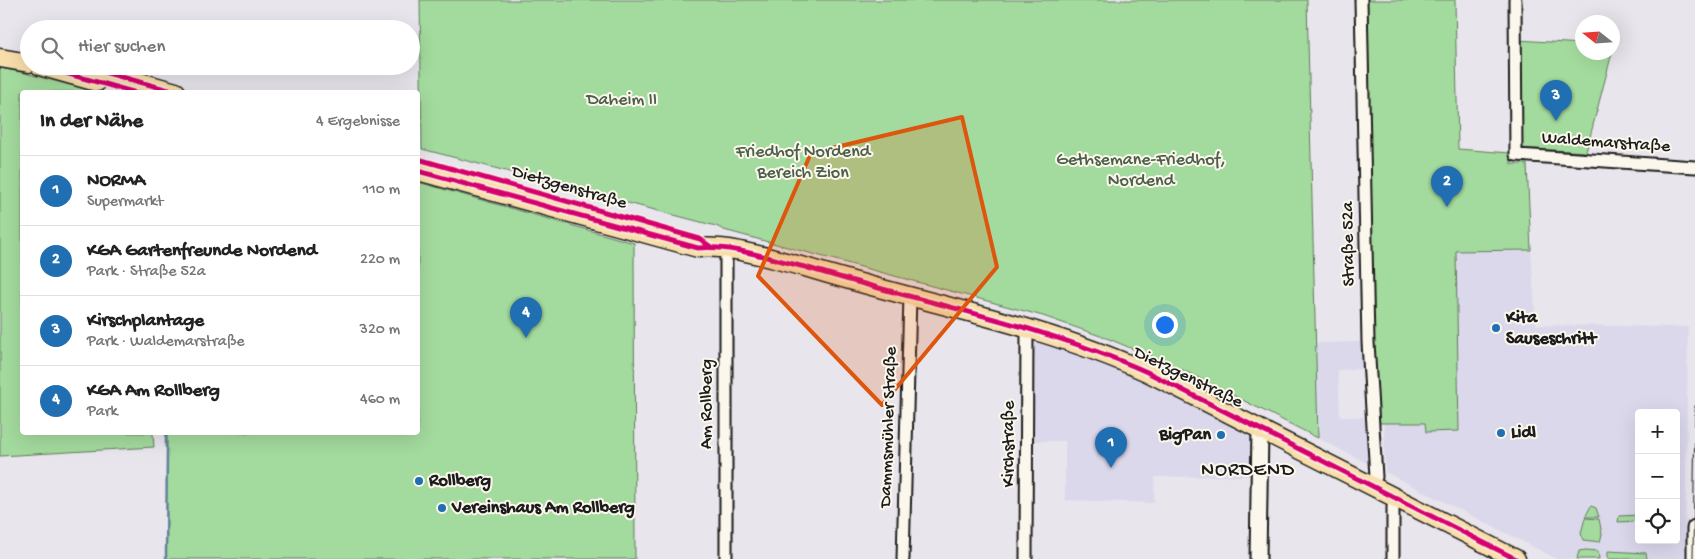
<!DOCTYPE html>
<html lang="de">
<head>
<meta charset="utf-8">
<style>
  :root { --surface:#fff; --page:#f2f2f2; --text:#222; --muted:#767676; --line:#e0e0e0; --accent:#1f6fb2 }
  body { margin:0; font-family:"Gochi Hand",sans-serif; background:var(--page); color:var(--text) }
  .controls { position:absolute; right:15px; bottom:15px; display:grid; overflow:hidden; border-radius:5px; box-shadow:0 5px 20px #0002 }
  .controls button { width:45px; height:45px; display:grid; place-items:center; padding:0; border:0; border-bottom:1px solid var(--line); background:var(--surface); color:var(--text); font:25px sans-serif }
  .compass { position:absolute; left:1575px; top:15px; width:45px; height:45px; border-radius:50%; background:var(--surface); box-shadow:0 5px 20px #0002; rotate:287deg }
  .you { position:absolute; left:1164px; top:324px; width:18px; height:18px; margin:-12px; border:4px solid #fff; border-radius:50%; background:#1a73e8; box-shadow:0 0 0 8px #1a73e833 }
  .badge { display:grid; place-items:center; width:32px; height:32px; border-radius:50%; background:var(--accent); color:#fff; font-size:16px; font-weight:700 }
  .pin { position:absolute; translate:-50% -41px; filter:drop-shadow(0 1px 2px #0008) }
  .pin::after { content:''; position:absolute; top:26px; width:18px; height:15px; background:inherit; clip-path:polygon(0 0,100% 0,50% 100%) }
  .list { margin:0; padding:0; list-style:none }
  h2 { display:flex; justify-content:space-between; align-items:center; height:65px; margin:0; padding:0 20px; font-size:21px }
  h2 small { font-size:16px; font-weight:400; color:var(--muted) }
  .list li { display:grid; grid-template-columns:32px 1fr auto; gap:15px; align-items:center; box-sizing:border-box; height:70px; padding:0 20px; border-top:1px solid var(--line) }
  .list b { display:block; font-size:19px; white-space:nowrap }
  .list p { margin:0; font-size:16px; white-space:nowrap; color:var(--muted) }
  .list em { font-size:16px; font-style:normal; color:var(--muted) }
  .icon { flex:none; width:28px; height:28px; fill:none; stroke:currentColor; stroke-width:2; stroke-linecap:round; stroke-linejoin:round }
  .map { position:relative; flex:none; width:1695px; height:559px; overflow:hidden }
  .search { position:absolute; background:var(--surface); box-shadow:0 5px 20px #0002; left:20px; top:20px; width:400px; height:55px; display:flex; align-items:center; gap:12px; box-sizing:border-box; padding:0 18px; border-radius:28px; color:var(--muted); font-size:19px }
  .panel { position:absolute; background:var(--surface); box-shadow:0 5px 20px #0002; left:20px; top:90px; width:400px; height:345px; border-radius:5px }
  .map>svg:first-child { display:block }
  .built { fill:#dbd8ec; fill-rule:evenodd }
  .green { fill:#a3da9d; stroke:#607b5c }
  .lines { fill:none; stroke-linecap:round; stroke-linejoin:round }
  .stream { stroke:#608099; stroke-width:2.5 }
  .street-casing { stroke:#1c1c1c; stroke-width:15 }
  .secondary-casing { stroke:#1c1c1c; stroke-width:19 }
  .primary-casing { stroke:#1c1c1c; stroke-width:21 }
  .street { stroke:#fbf7ec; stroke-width:11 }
  .secondary { stroke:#fbf7ec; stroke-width:15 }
  .primary { stroke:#f8deab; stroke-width:18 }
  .tram { stroke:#1c1c1c; stroke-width:1 }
  .cycleway-casing { stroke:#fbf7ec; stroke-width:8 }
  .cycleway { stroke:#d6006c; stroke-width:5 }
  .marked { fill:#de560d; fill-opacity:0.2; stroke:#de560d; stroke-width:4; stroke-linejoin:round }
  .poi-dot { fill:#1f6fb2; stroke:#fbf7ec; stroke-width:2 }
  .labels { text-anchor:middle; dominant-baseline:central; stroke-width:4; stroke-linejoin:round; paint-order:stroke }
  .park-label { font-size:18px; fill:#4b5e49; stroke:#fbf7ec }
  .street-label { font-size:18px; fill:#1c1c1c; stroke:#fbf7ec }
  .poi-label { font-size:18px; font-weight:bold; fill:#1c1c1c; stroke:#fbf7ec; text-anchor:start }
  .quarter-label { font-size:20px; letter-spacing:1px; fill:#1c1c1c; stroke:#fbf7ec }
</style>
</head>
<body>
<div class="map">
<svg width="1695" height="559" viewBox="0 0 1695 559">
  <rect width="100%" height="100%" fill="#e8e5ec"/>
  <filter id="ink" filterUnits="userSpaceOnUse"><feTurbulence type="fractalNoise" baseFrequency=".02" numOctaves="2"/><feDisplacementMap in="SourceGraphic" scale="10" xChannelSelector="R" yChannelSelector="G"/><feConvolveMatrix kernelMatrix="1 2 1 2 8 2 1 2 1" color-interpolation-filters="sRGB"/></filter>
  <g filter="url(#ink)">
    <g class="built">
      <path d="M1531 250 1536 325 1688 327 1685 559H1557L1385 472 1384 423H1426V432L1456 251ZM1639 413H1676V540H1639Z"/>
      <path d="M1040 340 1124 370 1253 433V476L1155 477 1154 503 1065 500V441H1032V347L1036 341Z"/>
      <path d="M1364 342 1365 369 1338 370 1340 417H1366L1367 463 1318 438 1315 343Z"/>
    </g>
    <g class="green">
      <path d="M420 0H1307L1318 438 1181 369 1109 339 1043 316 724 230 716 226 422 149Z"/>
      <path d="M1361 0H1455L1458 149 1510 153 1511 164H1527L1531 250 1456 251 1459 431 1426 432 1425 423H1376Z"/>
      <path d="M1517 40 1582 44V52L1612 53 1586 152 1520 148Z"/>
      <path d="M0 68 25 73 95 92H22V432L153 433 154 447 0 456Z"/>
      <path d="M418 182 634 243 635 559H166L167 433 418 432Z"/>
      <path d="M1591 506 1596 508 1599 517H1585Z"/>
      <path d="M1639 515V521L1618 522 1619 516Z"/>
      <path d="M1585 518 1599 519 1602 534 1600 542 1583 540 1581 533Z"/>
      <path d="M1586 550 1598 551 1599 559H1577L1579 551Z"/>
      <path d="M1608 551 1646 553 1647 559H1608Z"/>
    </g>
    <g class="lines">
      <g class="stream">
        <path d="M166 432V447"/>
        <path d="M166 559 167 449"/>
      </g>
      <g class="street-casing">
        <g id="street">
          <path d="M1361 0 1368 342 1376 477 1371 485"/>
          <path d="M1515 0 1516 155 1695 167"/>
          <path d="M726 250V559"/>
          <path d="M903 559 910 296"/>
          <path d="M1026 559 1027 330"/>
          <path d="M1393 559V507L1397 499"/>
        </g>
      </g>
      <g class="secondary-casing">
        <g id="secondary">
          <path d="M1258 559 1260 429"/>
          <path d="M1695 559V528"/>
        </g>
      </g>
      <g class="primary-casing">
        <g id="primary">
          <path d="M0 58 29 63"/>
          <path d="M40 66 97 82"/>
          <path d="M82 66 176 92"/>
          <path d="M418 171 698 248C733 245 771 259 805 267 918 302 1038 323 1147 372L1516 559"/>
        </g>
      </g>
      <use href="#street" class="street"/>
      <use href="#secondary" class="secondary"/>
      <use href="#primary" class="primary"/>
      <path class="tram" d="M1693 559 1695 406"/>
      <g class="cycleway-casing">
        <g id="cycleway">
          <path d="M40 66 133 92"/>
          <path d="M82 66 176 92"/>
          <path d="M418 159 700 239 711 247"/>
          <path d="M418 171 698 248C733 245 771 259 805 267 918 302 1038 323 1147 372L1516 559"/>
        </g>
      </g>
      <use href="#cycleway" class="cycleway"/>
    </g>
  </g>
  <path class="marked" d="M962 117 997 267 882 405 758 276 811 153Z"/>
  <g class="poi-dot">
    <circle cx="1496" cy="328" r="5"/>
    <circle cx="1501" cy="433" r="5"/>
    <circle cx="1221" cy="435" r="5"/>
    <circle cx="419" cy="481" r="5"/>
    <circle cx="442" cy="508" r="5"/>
  </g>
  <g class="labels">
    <g class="park-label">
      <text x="622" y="100">Daheim II</text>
      <text x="803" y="152">Friedhof Nordend<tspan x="803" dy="21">Bereich Zion</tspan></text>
      <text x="1141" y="160">Gethsemane-Friedhof,<tspan x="1141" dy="21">Nordend</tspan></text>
    </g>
    <g class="street-label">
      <text transform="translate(1606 143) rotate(4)">Waldemarstraße</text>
      <text transform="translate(569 188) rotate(16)">Dietzgenstraße</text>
      <text transform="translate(1349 244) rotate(-91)">Straße 52a</text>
      <text transform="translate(1188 378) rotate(26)">Dietzgenstraße</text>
      <text transform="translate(707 404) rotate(-90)">Am Rollberg</text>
      <text transform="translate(889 427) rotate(-88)">Dammsmühler Straße</text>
      <text transform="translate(1009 444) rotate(-90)">Kirchstraße</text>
    </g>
    <g class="poi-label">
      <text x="1506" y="318">Kita<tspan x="1506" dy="21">Sauseschritt</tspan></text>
      <text x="1511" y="433">Lidl</text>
      <text x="1211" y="435" text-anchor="end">BigPan</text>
      <text x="429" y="481">Rollberg</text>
      <text x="452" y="508">Vereinshaus Am Rollberg</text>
    </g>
    <g class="quarter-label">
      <text x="1248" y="471">NORDEND</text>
    </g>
  </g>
</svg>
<div class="controls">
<button>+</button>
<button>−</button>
<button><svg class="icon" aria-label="locate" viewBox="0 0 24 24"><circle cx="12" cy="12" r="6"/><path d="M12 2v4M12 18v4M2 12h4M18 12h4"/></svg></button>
</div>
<svg class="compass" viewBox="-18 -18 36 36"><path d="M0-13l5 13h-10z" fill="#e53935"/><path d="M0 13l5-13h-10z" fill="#767676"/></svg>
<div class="you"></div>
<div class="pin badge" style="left:1111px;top:468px">1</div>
<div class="pin badge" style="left:1447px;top:207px">2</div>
<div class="pin badge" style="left:1556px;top:121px">3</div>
<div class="pin badge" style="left:526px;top:338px">4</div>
<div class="search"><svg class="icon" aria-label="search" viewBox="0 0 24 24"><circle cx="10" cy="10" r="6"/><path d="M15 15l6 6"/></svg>Hier suchen</div>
<section class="panel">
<h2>In der Nähe<small>4 Ergebnisse</small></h2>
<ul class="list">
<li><span class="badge">1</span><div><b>NORMA</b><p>Supermarkt</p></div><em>110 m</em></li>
<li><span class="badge">2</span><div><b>KGA Gartenfreunde Nordend</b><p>Park · Straße 52a</p></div><em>220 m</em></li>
<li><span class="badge">3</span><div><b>Kirschplantage</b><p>Park · Waldemarstraße</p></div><em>320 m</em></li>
<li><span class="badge">4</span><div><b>KGA Am Rollberg</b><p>Park</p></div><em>460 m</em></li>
</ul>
</section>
</div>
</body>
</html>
